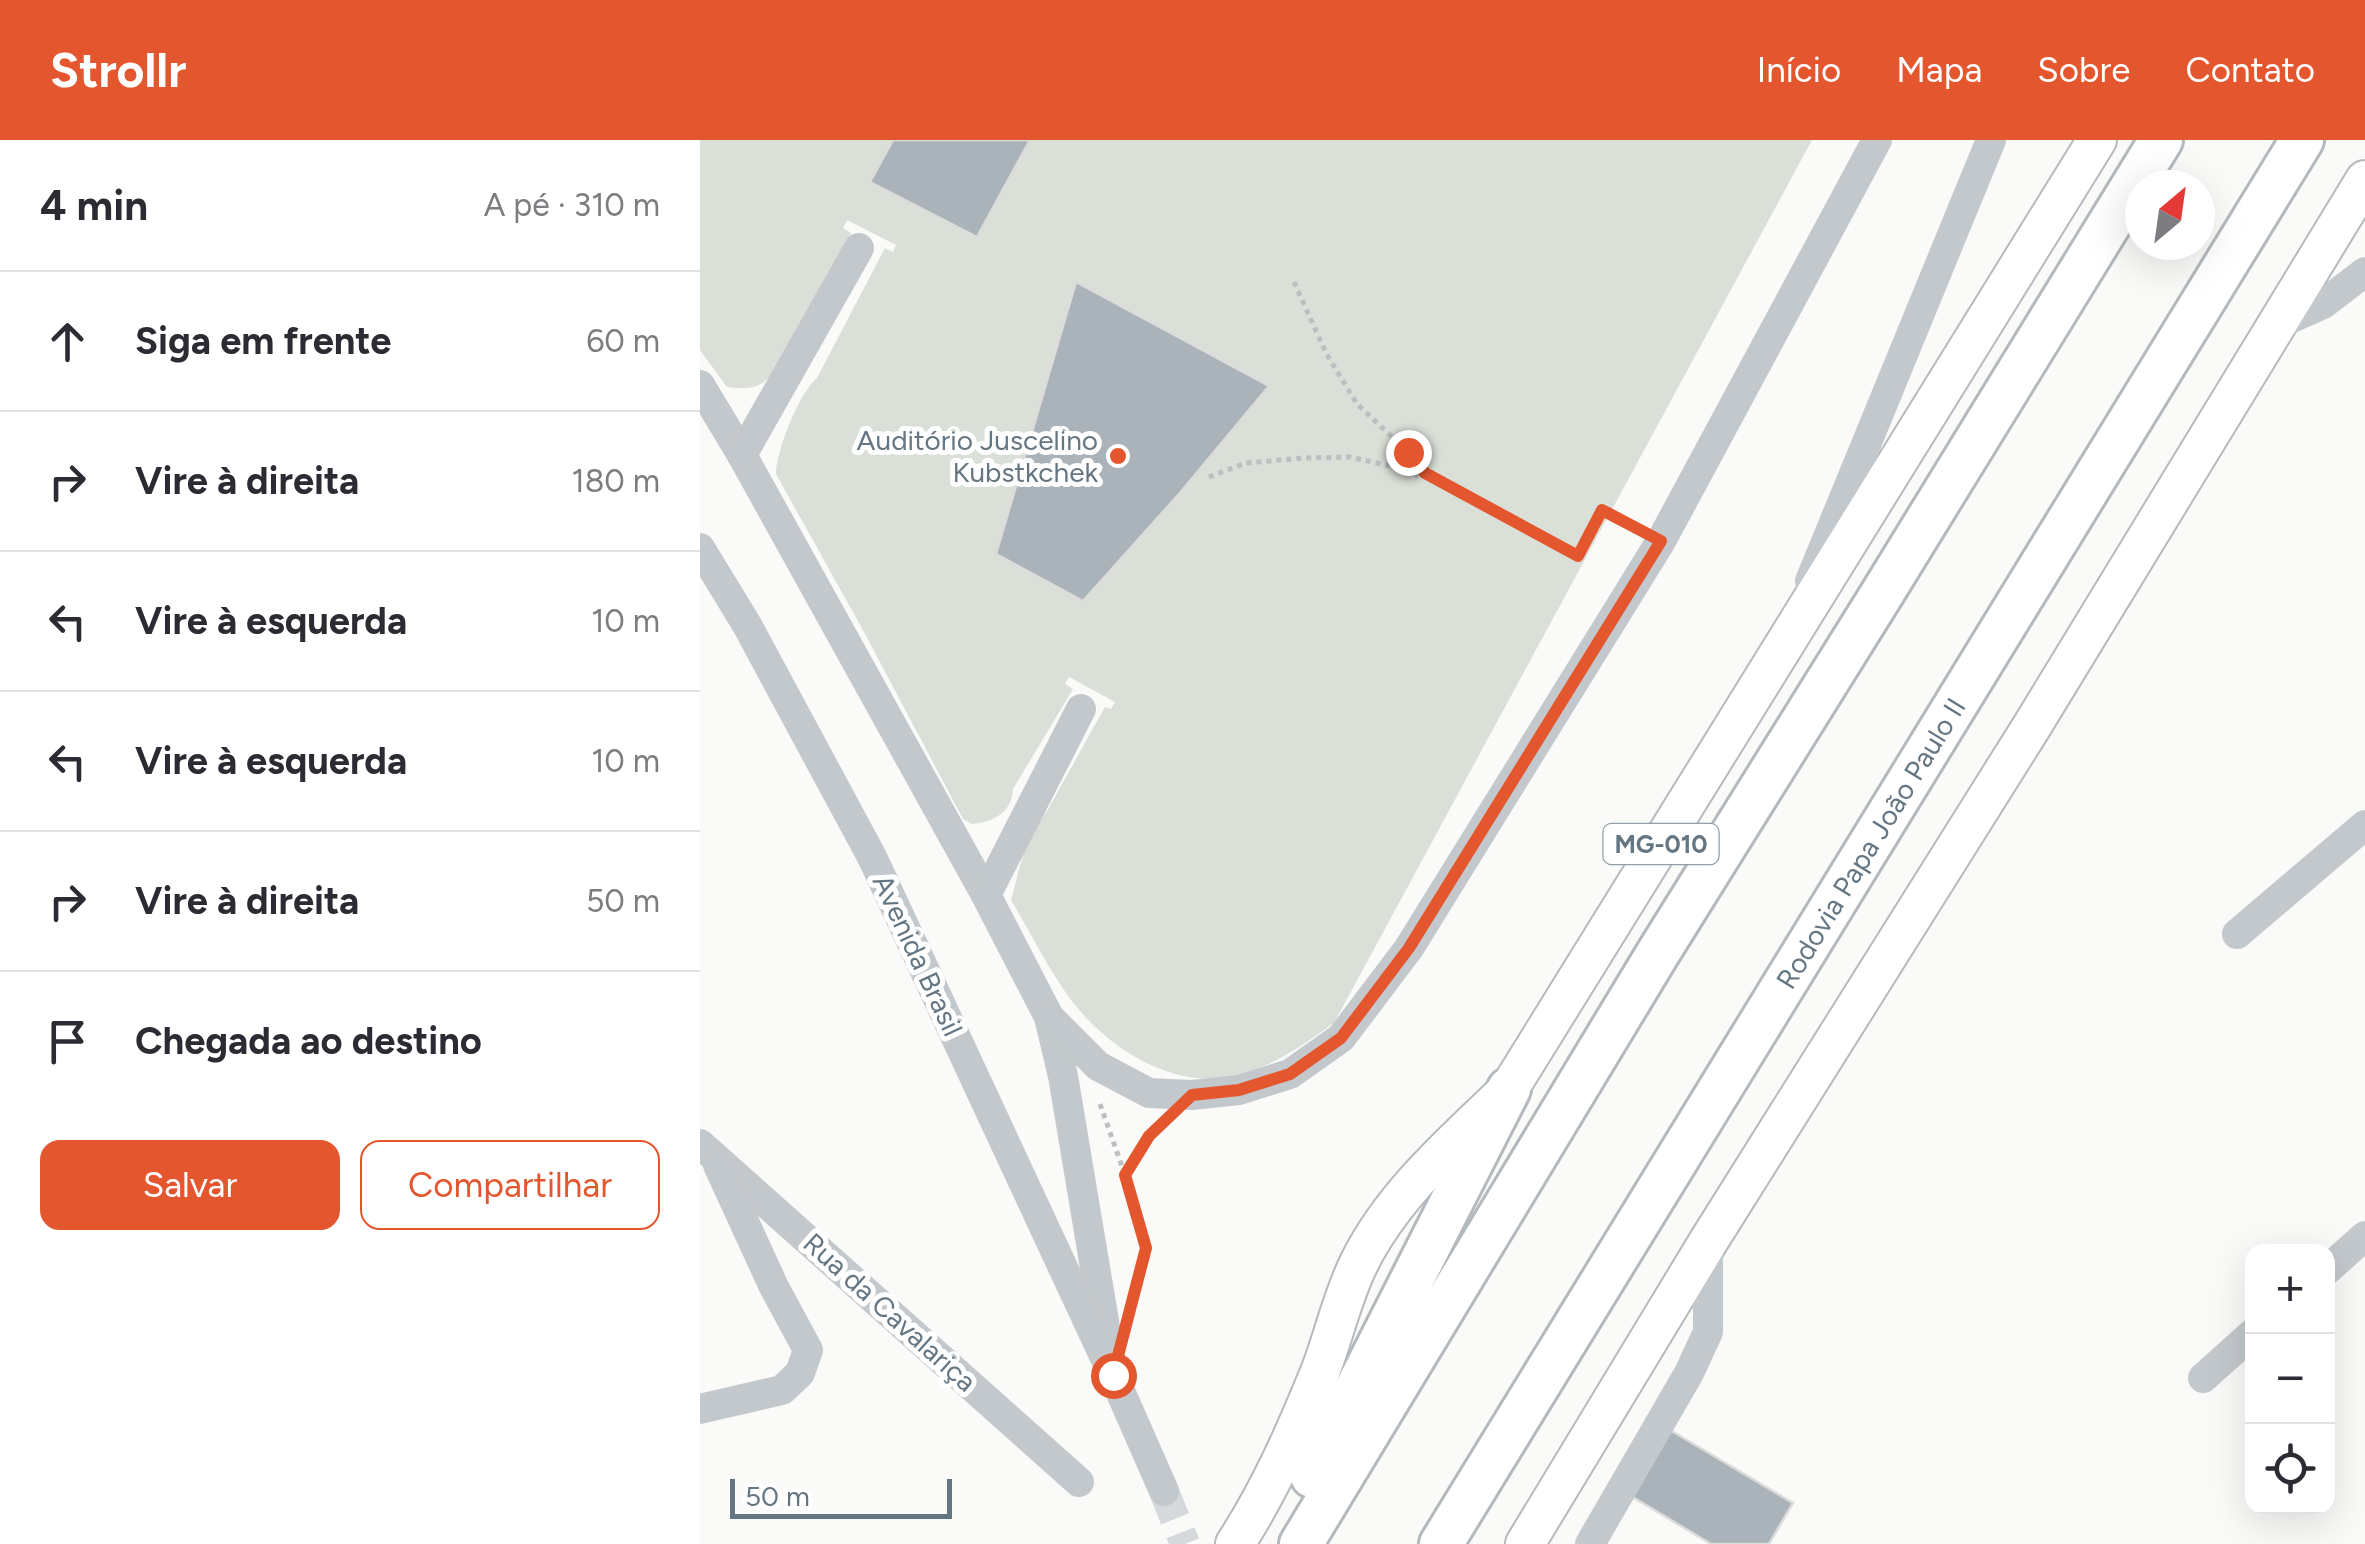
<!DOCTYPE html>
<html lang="pt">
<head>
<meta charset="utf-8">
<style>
  :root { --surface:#fff; --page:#f2f2f3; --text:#2b2b33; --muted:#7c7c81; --line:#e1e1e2; --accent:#e4572e }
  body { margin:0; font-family:Figtree,sans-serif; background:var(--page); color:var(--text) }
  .controls { position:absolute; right:30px; bottom:30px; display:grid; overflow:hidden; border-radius:20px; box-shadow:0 10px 40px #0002 }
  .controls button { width:90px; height:90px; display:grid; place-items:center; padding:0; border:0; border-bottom:2px solid var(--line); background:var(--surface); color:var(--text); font:50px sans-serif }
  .compass { position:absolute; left:1425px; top:30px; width:90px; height:90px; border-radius:50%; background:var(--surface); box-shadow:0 10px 40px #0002; rotate:29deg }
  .scale { position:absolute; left:30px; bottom:25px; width:222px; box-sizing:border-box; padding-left:10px; border:5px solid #657683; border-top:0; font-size:28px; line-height:35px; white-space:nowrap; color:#657683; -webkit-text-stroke:8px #fff; paint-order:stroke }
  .stop { position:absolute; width:30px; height:30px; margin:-22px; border:8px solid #e4572e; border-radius:50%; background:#fff }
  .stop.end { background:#e4572e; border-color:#fff; box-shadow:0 2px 10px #0008 }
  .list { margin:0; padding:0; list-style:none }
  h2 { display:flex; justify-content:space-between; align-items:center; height:130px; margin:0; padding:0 40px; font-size:42px }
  h2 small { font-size:32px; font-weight:400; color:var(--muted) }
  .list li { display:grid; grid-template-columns:65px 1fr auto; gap:30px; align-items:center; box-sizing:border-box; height:140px; padding:0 40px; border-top:2px solid var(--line) }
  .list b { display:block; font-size:38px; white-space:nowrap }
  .list em { font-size:32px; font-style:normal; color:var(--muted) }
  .actions { display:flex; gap:20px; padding:30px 40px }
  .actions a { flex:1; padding:22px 0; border:2px solid var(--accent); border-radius:20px; text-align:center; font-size:35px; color:var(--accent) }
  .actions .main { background:var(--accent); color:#fff }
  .icon { flex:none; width:55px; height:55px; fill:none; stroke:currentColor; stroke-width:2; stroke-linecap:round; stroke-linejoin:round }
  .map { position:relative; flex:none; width:1665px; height:1404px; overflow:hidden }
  header { display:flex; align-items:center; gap:60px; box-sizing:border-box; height:140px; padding:0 50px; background:var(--accent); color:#fff }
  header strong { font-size:48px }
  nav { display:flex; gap:55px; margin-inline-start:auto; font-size:35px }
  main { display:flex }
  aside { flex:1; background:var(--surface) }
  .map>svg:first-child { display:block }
  .green { fill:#dadfd7 }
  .building { fill:#aab3b9; stroke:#dcdcda; stroke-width:2.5 }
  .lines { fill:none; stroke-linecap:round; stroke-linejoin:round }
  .minor-tunnel { stroke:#d5d9db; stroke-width:30; stroke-dasharray:30 15; stroke-linecap:butt }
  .major-casing { stroke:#b5babe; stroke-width:42 }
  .highway-casing { stroke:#b4b9bd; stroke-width:48 }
  .path { stroke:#bbbfc2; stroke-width:5; stroke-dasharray:5 5; stroke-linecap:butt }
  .minor { stroke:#c3c8cc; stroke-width:30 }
  .major { stroke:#fff; stroke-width:38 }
  .highway { stroke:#fff; stroke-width:42 }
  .route { stroke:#e4572e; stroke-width:12 }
  .poi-dot { fill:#e4572e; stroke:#fff; stroke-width:4 }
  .labels { text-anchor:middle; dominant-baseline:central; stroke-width:10; stroke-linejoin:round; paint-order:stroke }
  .shield { fill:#fff; stroke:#939fa8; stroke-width:2.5 }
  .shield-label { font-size:25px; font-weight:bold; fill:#657683 }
  .poi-label { font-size:28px; fill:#657683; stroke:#fff; text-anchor:end }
  .street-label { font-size:28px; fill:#657683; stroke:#fff }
</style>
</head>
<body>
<header>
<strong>Strollr</strong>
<nav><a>Início</a><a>Mapa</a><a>Sobre</a><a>Contato</a></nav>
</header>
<main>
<aside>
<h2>4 min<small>A pé · 310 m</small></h2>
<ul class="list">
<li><svg class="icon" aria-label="ahead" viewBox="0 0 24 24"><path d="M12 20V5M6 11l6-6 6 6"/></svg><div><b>Siga em frente</b></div><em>60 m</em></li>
<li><svg class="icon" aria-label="right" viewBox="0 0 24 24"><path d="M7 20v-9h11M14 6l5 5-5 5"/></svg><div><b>Vire à direita</b></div><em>180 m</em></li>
<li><svg class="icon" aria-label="left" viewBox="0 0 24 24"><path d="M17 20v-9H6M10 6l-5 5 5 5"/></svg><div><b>Vire à esquerda</b></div><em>10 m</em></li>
<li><svg class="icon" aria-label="left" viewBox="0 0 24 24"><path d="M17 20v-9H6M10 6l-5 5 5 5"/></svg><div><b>Vire à esquerda</b></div><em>10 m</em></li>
<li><svg class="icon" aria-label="right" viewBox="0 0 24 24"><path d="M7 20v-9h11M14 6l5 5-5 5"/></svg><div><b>Vire à direita</b></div><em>50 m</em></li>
<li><svg class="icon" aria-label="arrive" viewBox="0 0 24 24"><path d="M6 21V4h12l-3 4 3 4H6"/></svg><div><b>Chegada ao destino</b></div></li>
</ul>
<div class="actions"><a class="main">Salvar</a><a>Compartilhar</a></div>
</aside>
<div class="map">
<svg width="1665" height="1404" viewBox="0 0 1665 1404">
  <rect width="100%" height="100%" fill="#fafaf8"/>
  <path class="green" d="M0 0H1112L634 883C606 903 579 922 546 933 480 955 410 911 371 860 349 830 330 792 311 760 319 731 326 693 347 671L405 567 411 569 415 562 369 537 365 544 373 549 313 649C312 672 294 682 272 684L263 679 164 492 76 334C76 311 99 253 117 238L185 108 193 112 196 105 147 80 143 88 151 93 78 228C62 248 52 250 27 247L0 210Z"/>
  <g class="building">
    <path d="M193 0H330L277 97 170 42Z"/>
    <path d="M376 142 569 246 479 354 383 461 296 414Z"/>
    <path d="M970 1290 1093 1363 1069 1404H1011L931 1356Z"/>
  </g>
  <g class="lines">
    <path class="minor-tunnel" d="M464 1351 485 1404"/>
    <g class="major-casing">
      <g id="major">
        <path d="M535 1404C570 1350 596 1291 620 1232 634 1196 642 1157 659 1123 693 1054 755 1001 809 949L1397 0"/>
        <path d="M825 1404 1008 1102 1332 586 1665 40"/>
      </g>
    </g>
    <g class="highway-casing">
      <g id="highway">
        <path d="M612 1336 809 949"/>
        <path d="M601 1404 958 813 1180 457 1461 0"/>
        <path id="s1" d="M741 1404 1602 0"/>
      </g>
    </g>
    <g class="path">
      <path d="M594 142 626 213 657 264 708 312 725 333 877 416 902 370 936 388"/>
      <path d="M509 337 546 323 603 318 650 317 699 328 721 337 725 333"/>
      <path d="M400 964 425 1035 446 1108 433 1159"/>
      <path d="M425 1035 449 996 461 985"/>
    </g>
    <g class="minor">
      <path d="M1576 185 1623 164 1665 132"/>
      <path d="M0 245 42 315 286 755 349 877 363 936 413 1235"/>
      <path d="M42 315 159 108"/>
      <path d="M0 408 47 485 172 717 413 1235 464 1351"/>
      <path d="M1110 441 1291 0"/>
      <path d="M286 755 381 569"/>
      <path d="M1537 794 1665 685"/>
      <path d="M349 877 398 926 449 953 492 955 539 950 590 934 641 898 709 808 961 401 1177 0"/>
      <path d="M0 1004 379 1342"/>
      <path d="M1628 1129 1665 1096"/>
      <path d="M1503 1238 1552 1194"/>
      <path d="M0 1269 82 1250 100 1233 108 1210 74 1147 18 1025"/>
      <path d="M890 1404 989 1233 1008 1192V1102"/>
    </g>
    <use href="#major" class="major"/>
    <use href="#highway" class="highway"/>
  </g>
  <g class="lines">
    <path class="route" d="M413 1235 446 1108 425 1035 449 996 492 955 539 950 590 934 641 898 709 808 961 401 902 370 878 416 725 333 708 312"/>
  </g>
  <circle class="poi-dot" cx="418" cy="316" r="10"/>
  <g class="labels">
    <rect class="shield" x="903.5" y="684" width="115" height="40" rx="8"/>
    <g class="shield-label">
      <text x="961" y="704">MG-010</text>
    </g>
    <g class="poi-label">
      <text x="398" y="300">Auditório Juscelino<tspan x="398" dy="32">Kubstkchek</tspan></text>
    </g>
    <g class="street-label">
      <text stroke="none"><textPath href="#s1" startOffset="822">Rodovia Papa João Paulo II</textPath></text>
      <text transform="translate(218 815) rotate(65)">Avenida Brasil</text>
      <text transform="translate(190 1172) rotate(42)">Rua da Cavalariça</text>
    </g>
  </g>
</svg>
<div class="controls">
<button>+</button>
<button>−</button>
<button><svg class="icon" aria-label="locate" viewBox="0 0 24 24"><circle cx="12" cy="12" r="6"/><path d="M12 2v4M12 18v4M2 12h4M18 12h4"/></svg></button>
</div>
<svg class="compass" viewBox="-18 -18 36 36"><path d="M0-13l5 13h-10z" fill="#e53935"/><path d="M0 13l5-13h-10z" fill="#7c7c81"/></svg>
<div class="scale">50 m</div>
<div class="stop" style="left:413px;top:1235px"></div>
<div class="stop end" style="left:708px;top:312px"></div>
</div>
</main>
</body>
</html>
